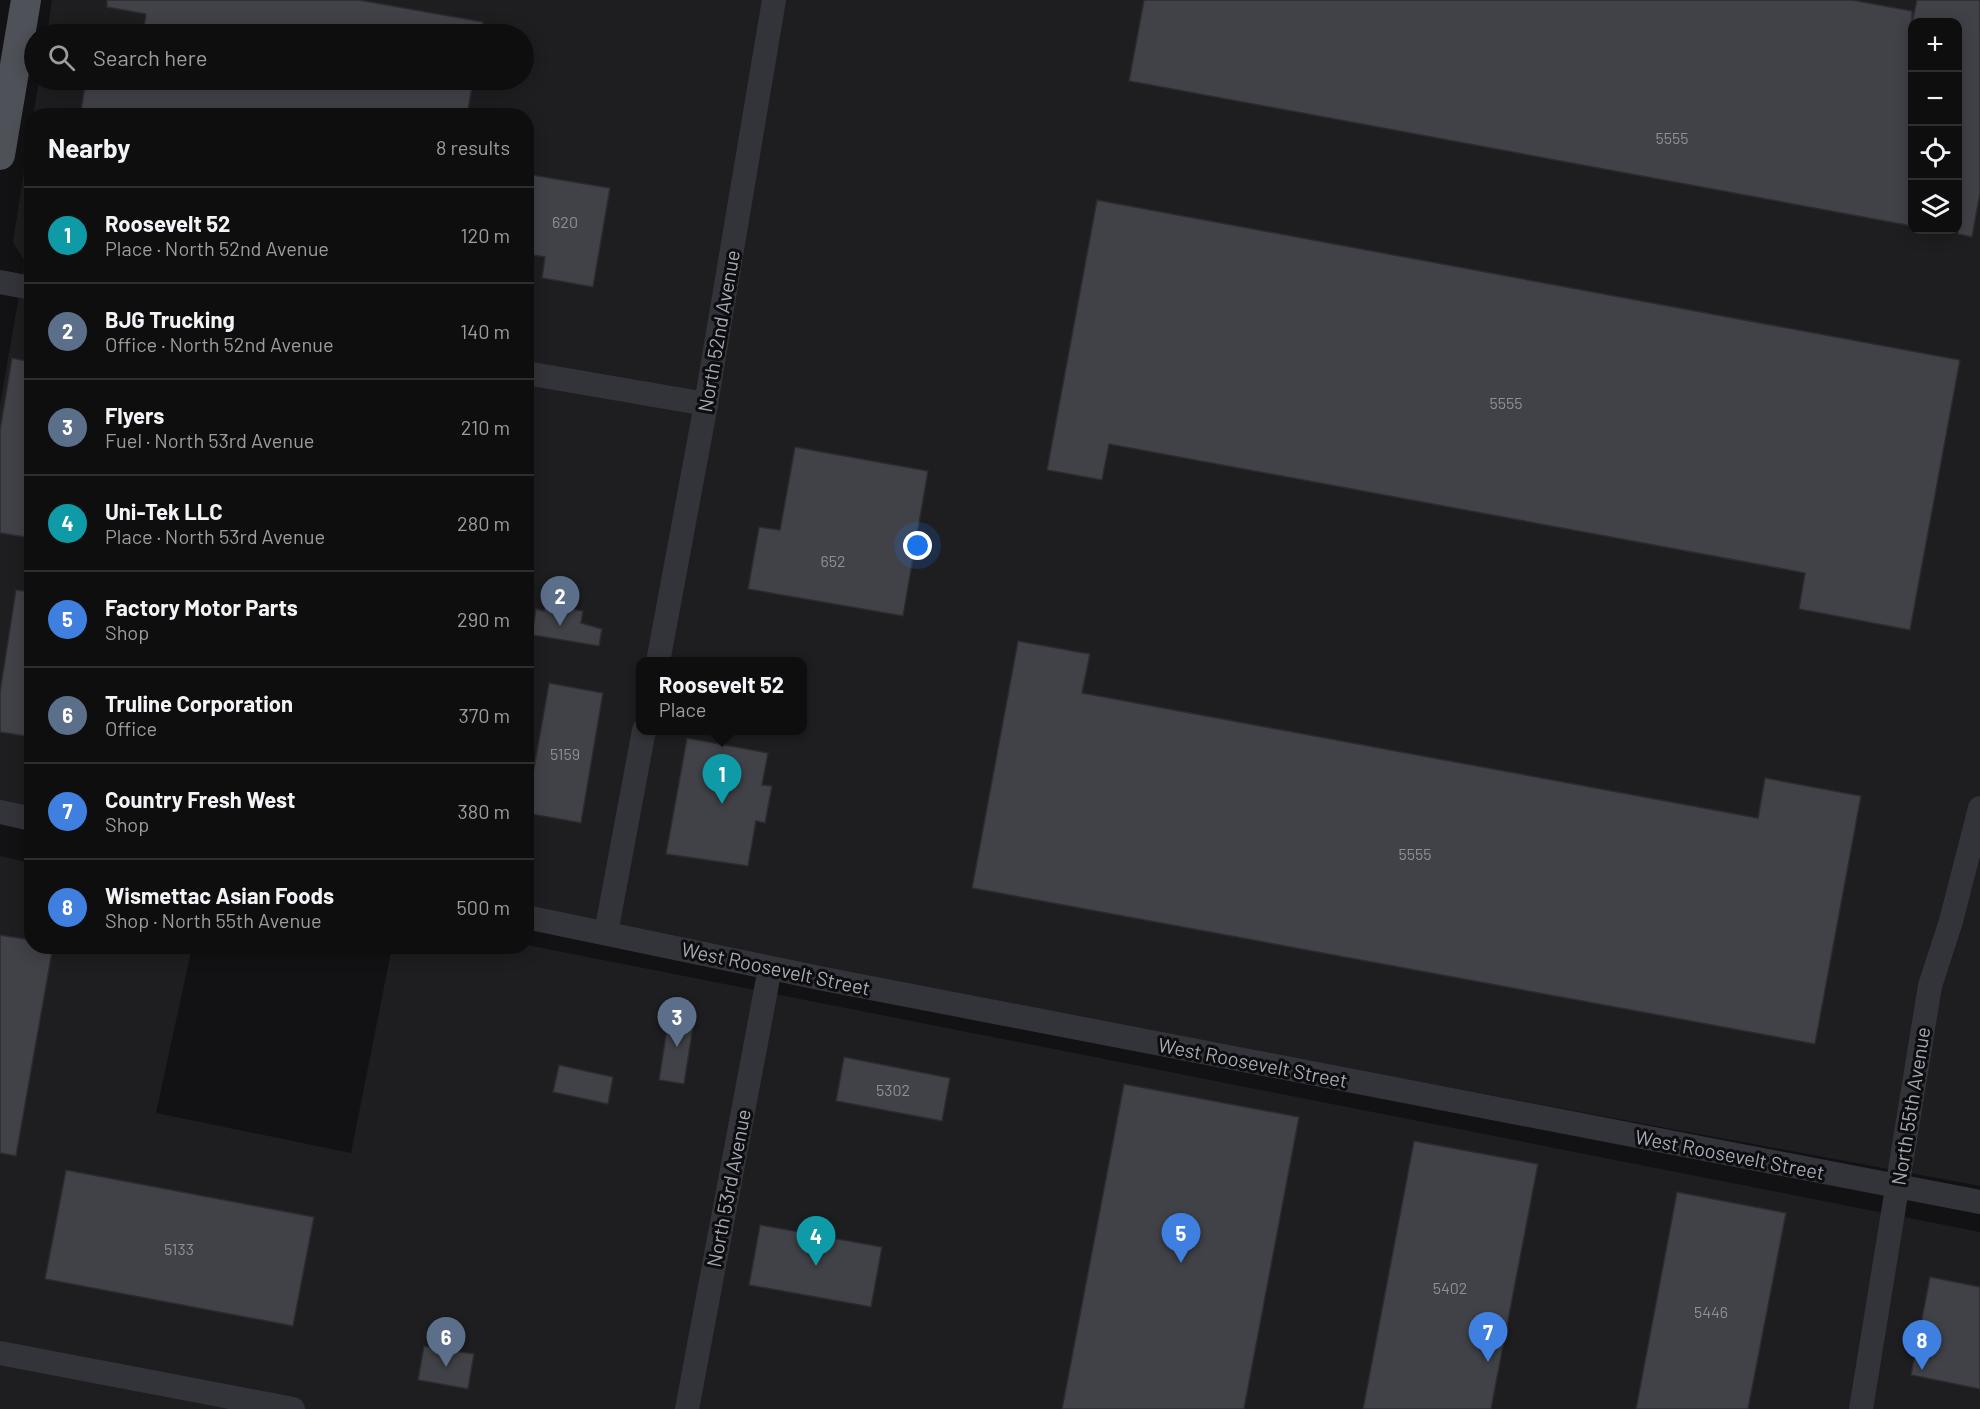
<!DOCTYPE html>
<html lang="en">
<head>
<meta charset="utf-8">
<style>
  :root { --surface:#0e0e0f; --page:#171718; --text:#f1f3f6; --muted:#9b9c9e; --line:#2e2e2f; --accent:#efaf2e }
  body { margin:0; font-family:Barlow,sans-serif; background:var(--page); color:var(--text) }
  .controls { position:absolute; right:18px; top:18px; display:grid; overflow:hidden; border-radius:12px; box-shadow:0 3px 15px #0003 }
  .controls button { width:54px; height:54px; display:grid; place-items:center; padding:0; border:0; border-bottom:2px solid var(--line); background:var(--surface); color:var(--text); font:30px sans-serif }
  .you { position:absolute; left:918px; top:546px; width:21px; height:21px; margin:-15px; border:4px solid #fff; border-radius:50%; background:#1a73e8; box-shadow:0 0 0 9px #1a73e833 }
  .badge { display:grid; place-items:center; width:39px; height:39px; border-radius:50%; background:var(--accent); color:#fff; font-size:20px; font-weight:700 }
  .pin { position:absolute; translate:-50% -50px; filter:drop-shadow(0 2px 3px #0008) }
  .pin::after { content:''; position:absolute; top:32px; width:21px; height:18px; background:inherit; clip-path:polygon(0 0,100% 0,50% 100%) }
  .popup { position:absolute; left:636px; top:657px; width:171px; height:78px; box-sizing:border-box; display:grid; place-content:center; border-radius:12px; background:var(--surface); filter:drop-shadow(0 2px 4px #0005); font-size:20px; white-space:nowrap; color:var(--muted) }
  .popup b { font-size:22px; color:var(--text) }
  .popup::after { content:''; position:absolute; left:50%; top:100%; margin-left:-12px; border:12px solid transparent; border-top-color:var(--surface) }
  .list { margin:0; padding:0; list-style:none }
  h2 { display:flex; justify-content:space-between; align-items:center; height:78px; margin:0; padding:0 24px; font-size:26px }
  h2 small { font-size:20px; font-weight:400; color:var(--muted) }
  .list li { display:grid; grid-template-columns:39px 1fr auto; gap:18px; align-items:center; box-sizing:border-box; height:96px; padding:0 24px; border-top:2px solid var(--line) }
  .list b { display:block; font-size:22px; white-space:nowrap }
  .list p { margin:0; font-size:20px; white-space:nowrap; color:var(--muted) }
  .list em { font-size:20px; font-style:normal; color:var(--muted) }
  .icon { flex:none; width:33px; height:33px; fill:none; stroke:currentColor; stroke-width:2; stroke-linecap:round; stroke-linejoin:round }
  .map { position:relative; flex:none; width:1980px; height:1409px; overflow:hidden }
  .search { position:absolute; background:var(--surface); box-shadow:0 3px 15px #0003; left:24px; top:24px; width:510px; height:66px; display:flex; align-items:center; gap:15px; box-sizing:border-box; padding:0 21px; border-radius:33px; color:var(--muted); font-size:22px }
  .panel { position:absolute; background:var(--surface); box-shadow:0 3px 15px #0003; left:24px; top:108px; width:510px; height:846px; border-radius:24px }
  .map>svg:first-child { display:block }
  .built { fill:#1e1e21; fill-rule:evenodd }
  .building { fill:#414247; stroke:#2c2c30; stroke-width:1.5 }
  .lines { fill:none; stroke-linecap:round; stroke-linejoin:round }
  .minor { stroke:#333439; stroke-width:24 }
  .major { stroke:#4f5158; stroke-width:30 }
  .labels { text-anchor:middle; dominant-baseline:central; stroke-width:6; stroke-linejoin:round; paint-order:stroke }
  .number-label { font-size:16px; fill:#8b8f99 }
  .street-label { font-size:20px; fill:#a4a9b4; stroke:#0d0d0f }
</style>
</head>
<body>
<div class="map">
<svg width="1980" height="1409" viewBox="0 0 1980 1409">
  <rect width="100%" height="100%" fill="#121214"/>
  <g class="built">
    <path d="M52 0H1980V1186L527 917 526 116H33L39 80H524V34H47ZM1912 22H1958V230H1912ZM641 662H803V730H641Z"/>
    <path d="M31 126V819L0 812V404L25 262 13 242Z"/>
    <path d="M0 856 31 863 32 946 192 947 156 1113 351 1153 392 947 527 945 1980 1232V1409H0Z"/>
  </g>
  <g class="building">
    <path d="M107 0H359L483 22 481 34H143L146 14 107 7Z"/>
    <path d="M1144 0H1852L1912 11V22L1917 0H1980V193L1972 237 1958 234V22H1912V226L1129 81Z"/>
    <path d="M86 80H473L467 116H80Z"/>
    <path d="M526 174 610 188 593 287 542 278 545 257 526 254Z"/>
    <path d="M1097 200 1960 360 1910 630 1799 609 1805 573 1109 444 1102 480 1047 470Z"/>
    <path d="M12 358 32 362V538L0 533V430Z"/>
    <path d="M795 447 928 471 903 616 748 589 759 527 780 530Z"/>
    <path d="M16 590 32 592V737L0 732V692Z"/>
    <path d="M545 604 583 611 581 623 602 629 599 646 532 635 536 609 544 611Z"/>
    <path d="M1018 641 1090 654 1082 693 1758 818 1765 778 1861 796 1815 1044 972 888Z"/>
    <path d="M549 683 603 693 581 823 526 813Z"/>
    <path d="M687 738 768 753 762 785 772 786 765 823 756 821 748 866 666 854Z"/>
    <path d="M0 935 32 940V946H53L16 1156 0 1153Z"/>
    <path d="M670 1010 695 1014 684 1084 659 1080Z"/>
    <path d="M844 1057 950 1078 942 1121 836 1101Z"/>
    <path d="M559 1065 613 1077 608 1104 553 1092Z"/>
    <path d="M1124 1084 1299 1117 1244 1409H1062Z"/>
    <path d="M1414 1141 1538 1164 1491 1409H1363Z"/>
    <path d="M66 1170 314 1217 293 1326 45 1279Z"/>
    <path d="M1677 1192 1786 1213 1748 1409H1636Z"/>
    <path d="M760 1225 882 1247 871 1307 749 1285Z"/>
    <path d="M1930 1277 1980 1287V1389L1911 1375Z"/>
    <path d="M424 1346 474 1354 468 1389 418 1380Z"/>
  </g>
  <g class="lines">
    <g class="minor">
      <path d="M0 282 32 288"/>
      <path d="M526 373 706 404"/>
      <path d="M658 662 706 404 774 0"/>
      <path d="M0 812 32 819"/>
      <path d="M526 917 824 979 1980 1202"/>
      <path d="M606 933 644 730"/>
      <path d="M0 1353 293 1409"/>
      <path d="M687 1409 770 968"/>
      <path d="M1861 1409 1930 986 1951 921 1980 808"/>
    </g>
    <path class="major" d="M0 155 26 0"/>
  </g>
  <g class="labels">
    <g class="number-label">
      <text x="1672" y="137">5555</text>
      <text x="565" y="221">620</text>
      <text x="1506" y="402">5555</text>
      <text x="833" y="560">652</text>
      <text x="565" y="753">5159</text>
      <text x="1415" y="853">5555</text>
      <text x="893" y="1089">5302</text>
      <text x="179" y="1248">5133</text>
      <text x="1450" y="1287">5402</text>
      <text x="1711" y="1311">5446</text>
    </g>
    <g class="street-label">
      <text transform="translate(718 331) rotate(-80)">North 52nd Avenue</text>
      <text transform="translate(776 968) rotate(12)">West Roosevelt Street</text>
      <text transform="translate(1253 1062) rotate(11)">West Roosevelt Street</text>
      <text transform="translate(1910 1106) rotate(-81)">North 55th Avenue</text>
      <text transform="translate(1730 1154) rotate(11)">West Roosevelt Street</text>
      <text transform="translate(728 1188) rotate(-79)">North 53rd Avenue</text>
    </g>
  </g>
</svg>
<div class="controls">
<button>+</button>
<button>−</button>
<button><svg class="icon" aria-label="locate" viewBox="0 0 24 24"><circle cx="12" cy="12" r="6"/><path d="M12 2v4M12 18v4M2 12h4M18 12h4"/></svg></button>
<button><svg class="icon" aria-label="layers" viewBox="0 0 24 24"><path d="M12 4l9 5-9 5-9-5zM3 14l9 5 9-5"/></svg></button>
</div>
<div class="you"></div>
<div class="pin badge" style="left:722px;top:804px;background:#0f9aa8">1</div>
<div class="popup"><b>Roosevelt 52</b>Place</div>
<div class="pin badge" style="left:560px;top:626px;background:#5c6f8a">2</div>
<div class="pin badge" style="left:677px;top:1047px;background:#5c6f8a">3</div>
<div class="pin badge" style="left:816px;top:1266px;background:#0f9aa8">4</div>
<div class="pin badge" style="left:1181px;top:1263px;background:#3f7fe0">5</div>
<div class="pin badge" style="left:446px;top:1367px;background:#5c6f8a">6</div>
<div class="pin badge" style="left:1488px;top:1362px;background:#3f7fe0">7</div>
<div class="pin badge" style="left:1922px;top:1370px;background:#3f7fe0">8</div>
<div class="search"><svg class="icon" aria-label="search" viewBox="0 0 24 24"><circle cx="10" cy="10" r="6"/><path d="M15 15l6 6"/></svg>Search here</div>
<section class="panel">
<h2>Nearby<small>8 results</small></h2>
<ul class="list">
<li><span class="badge" style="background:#0f9aa8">1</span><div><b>Roosevelt 52</b><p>Place · North 52nd Avenue</p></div><em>120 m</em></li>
<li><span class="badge" style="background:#5c6f8a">2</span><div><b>BJG Trucking</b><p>Office · North 52nd Avenue</p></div><em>140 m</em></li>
<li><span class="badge" style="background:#5c6f8a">3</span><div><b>Flyers</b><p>Fuel · North 53rd Avenue</p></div><em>210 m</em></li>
<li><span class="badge" style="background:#0f9aa8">4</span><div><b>Uni-Tek LLC</b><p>Place · North 53rd Avenue</p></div><em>280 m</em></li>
<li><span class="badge" style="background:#3f7fe0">5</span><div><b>Factory Motor Parts</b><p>Shop</p></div><em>290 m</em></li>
<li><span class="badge" style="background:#5c6f8a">6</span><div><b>Truline Corporation</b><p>Office</p></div><em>370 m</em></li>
<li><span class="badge" style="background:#3f7fe0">7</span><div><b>Country Fresh West</b><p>Shop</p></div><em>380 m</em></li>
<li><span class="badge" style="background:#3f7fe0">8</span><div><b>Wismettac Asian Foods</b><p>Shop · North 55th Avenue</p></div><em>500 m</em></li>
</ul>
</section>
</div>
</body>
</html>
